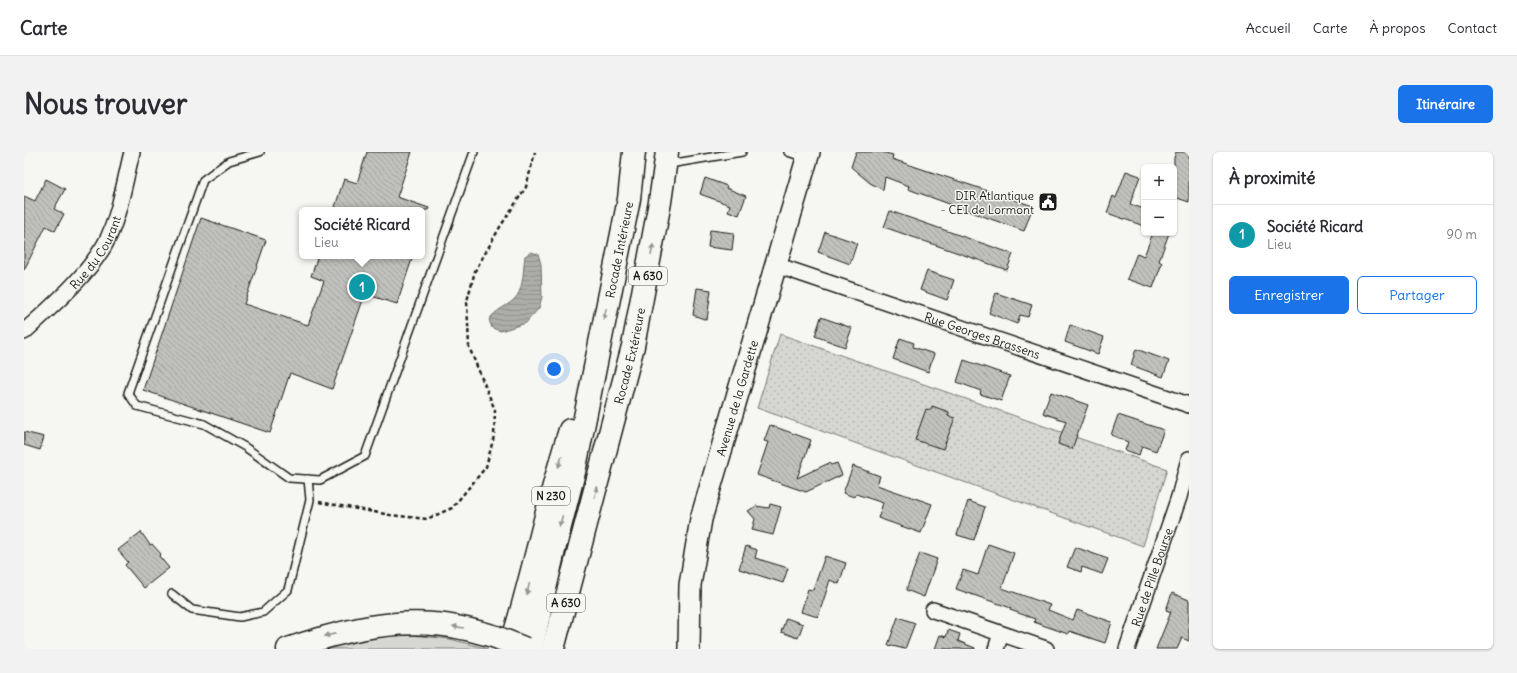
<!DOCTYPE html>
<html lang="fr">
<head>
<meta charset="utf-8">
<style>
  :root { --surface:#fff; --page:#f2f2f3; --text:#2b2b33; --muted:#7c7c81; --line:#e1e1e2; --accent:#1a73e8 }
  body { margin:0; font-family:Delius,sans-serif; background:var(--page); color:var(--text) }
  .controls { position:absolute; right:12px; top:12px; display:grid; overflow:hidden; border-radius:6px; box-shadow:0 1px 3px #0004 }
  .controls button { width:36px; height:36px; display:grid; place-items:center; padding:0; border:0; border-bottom:1px solid var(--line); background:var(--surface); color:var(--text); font:20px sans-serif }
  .you { position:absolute; left:530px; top:217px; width:14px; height:14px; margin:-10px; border:3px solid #fff; border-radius:50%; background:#1a73e8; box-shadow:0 0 0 6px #1a73e833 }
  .badge { display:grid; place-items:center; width:26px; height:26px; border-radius:50%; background:var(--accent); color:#fff; font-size:13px; font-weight:700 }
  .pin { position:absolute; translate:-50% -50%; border:2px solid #fff; box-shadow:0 1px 4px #0006 }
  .popup { position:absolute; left:275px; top:55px; width:126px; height:52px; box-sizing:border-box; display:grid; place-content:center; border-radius:6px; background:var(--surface); filter:drop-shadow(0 1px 3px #0005); font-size:13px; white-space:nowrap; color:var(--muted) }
  .popup b { font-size:15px; color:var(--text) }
  .popup::after { content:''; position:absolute; left:50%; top:100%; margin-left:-8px; border:8px solid transparent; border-top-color:var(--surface) }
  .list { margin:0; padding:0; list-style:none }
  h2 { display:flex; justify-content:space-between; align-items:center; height:52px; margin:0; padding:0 16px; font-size:17px }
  h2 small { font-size:13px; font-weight:400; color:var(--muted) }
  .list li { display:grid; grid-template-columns:26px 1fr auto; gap:12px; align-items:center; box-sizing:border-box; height:60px; padding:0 16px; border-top:1px solid var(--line) }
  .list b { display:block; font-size:15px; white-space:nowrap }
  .list p { margin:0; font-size:13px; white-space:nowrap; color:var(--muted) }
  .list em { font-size:13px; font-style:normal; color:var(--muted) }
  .actions { display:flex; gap:8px; padding:12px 16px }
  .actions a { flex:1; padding:9px 0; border:1px solid var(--accent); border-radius:6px; text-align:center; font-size:14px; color:var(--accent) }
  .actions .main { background:var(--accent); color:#fff }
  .map { position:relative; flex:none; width:1165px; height:497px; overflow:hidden; border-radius:6px }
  header { display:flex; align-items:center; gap:24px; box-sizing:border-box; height:56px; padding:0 20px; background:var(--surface); border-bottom:1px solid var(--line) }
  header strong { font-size:19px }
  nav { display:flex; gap:22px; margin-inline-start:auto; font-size:14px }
  .intro { display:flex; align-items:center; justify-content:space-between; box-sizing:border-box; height:96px; padding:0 24px }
  h1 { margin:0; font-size:28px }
  .button { padding:10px 18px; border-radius:6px; background:var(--accent); color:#fff; font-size:14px; font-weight:700 }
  main { display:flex; gap:24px; padding:0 24px }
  aside { flex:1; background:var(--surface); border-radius:6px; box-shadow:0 1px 3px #0004 }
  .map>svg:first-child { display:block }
  .grass { fill:#d6d6d2; stroke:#797977 }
  .park { fill:url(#park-dots); stroke:#797977 }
  .water { fill:url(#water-rules); stroke:#727271 }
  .building { fill:url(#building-back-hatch); stroke:#1c1c1c }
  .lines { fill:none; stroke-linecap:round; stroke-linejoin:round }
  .lane-casing { stroke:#1c1c1c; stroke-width:10 }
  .street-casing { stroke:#1c1c1c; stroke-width:18 }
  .secondary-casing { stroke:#1c1c1c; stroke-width:24 }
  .highway-casing { stroke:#1c1c1c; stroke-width:25 }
  .path { stroke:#1c1c1c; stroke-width:2.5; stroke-dasharray:4 3; stroke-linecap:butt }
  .lane { stroke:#f6f6f2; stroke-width:7 }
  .street { stroke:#f6f6f2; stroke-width:15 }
  .secondary { stroke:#f6f6f2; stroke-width:21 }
  .highway { stroke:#f6f6f2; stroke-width:22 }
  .highway-bridge-casing { stroke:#1c1c1c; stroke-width:25; stroke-linecap:butt }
  .highway-bridge { stroke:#f6f6f2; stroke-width:22 }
  .oneway { fill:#949492 }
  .labels { text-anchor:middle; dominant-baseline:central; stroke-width:3; stroke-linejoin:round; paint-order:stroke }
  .shield { fill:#f6f6f2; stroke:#5d5d5c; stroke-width:1 }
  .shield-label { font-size:11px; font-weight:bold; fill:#1c1c1c }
  .poi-label { font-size:12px; fill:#1c1c1c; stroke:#f6f6f2; text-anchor:end }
  .street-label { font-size:12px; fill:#1c1c1c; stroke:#f6f6f2 }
</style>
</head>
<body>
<header>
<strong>Carte</strong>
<nav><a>Accueil</a><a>Carte</a><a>À propos</a><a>Contact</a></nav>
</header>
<div class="intro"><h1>Nous trouver</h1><a class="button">Itinéraire</a></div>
<main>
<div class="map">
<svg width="1165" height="497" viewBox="0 0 1165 497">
  <defs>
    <pattern id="park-dots" width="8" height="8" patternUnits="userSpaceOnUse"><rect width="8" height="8" fill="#d6d6d2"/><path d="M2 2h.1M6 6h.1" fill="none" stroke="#b7b7b4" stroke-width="1.8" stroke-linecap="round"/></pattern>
    <pattern id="water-rules" width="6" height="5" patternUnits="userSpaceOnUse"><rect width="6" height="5" fill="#acaca9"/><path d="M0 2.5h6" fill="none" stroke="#939391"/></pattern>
    <pattern id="building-back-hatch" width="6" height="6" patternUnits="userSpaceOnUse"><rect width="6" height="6" fill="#c0c0bd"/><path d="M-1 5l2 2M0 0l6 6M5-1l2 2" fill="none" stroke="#a4a4a2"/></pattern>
  </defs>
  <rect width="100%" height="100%" fill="#f6f6f2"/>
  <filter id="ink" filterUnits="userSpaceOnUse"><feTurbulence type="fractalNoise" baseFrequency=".025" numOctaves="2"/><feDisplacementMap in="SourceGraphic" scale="8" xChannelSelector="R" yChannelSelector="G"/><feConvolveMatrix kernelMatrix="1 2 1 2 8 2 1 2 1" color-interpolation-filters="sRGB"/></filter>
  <g filter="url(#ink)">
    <path class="grass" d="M378 482 426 487 464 497H301L322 490Z"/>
    <path class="park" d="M756 182 1143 317 1119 394 733 256Z"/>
    <path class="water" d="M507 100 514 102 517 112 518 145 515 156 502 171 477 179 468 176 465 168C471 157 486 154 493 144 500 133 499 116 501 104Z"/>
    <g class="building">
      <path d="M343 0H388L373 45 405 56 404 58H310L320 27 333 31Z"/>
      <path d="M832 0H858L869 3 868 7 1009 54 1000 79 884 37 885 34 861 25 859 38 846 31 827 15Z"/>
      <path d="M1152 0H1165V50L1150 45V6Z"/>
      <path d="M1102 19 1116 24 1106 52 1120 57V74L1083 61 1089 44 1092 46Z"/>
      <path d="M681 26 703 34 702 36 722 44 715 63 704 59 706 53 676 42Z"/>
      <path d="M22 27 41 37 30 57 40 62 31 79 22 74 0 118V44L11 49Z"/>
      <path d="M866 59 989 102 983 118 860 75Z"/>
      <path d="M177 66 242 88 220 152 284 173 300 129 287 124 294 104H389L373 152 341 142 308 237 266 221 246 281 119 238Z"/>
      <path d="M686 78 710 81 708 98 684 95Z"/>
      <path d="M801 80 833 91 826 112 794 100Z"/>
      <path d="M1129 81H1145L1135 109 1138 111 1129 136 1103 127 1113 101 1120 104Z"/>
      <path d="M903 119 930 128 923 148 896 138Z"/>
      <path d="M673 136 687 138 683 168 669 163Z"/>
      <path d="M972 141 1008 153 1004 165 996 163 993 172 965 161Z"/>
      <path d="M797 165 828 176 821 195 791 184Z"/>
      <path d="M1046 173 1080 185 1074 202 1041 190Z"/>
      <path d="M876 186 890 191 889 195 910 202 904 220 869 207Z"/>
      <path d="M1112 197 1145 209 1139 225 1107 213Z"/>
      <path d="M940 208 986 224 977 249 956 242 957 239 933 230Z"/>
      <path d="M1027 240 1064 253 1048 297 1034 292 1042 269 1019 261Z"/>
      <path d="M908 254 925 260 924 264 931 266 919 297 891 288 902 257 907 258Z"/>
      <path d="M1094 263 1140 278 1132 299 1118 294 1115 303 1101 298 1104 290 1087 283Z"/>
      <path d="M746 273 787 288 773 326 805 311 807 313 813 311 818 323 782 340 733 323 744 290 740 289Z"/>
      <path d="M0 280 20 285 16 298 0 293Z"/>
      <path d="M829 314 856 324 853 333 908 352 897 381 854 366 859 351 832 342 830 345 819 341Z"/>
      <path d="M944 349 961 355 950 388 933 383Z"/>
      <path d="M746 352 757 355 749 383 728 378 731 367 724 359 732 354 745 356Z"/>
      <path d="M117 380 126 393 128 392 137 402 135 404 145 416 120 436 101 413 104 410 94 398Z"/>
      <path d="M964 392 990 401 978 436 1026 453 1024 458 1049 468 1053 458 1088 470 1081 491 1045 479 1044 482 1010 470 1011 467 986 458 987 456 932 437 939 418 954 423Z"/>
      <path d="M722 394 733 398 731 406 764 416 759 431 715 417Z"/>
      <path d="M1051 395 1084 407 1078 422 1058 415 1057 420 1043 415Z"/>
      <path d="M896 401 913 407 900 445 882 438Z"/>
      <path d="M801 404 822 411 815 432 806 428 794 465 777 460 784 437 789 438Z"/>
      <path d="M1148 441 1165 448V489L1158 486 1153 497H1132L1147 460 1142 458Z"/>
      <path d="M874 465 891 471 881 497 864 493Z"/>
      <path d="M762 466 779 472 774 486 757 480Z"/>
      <path d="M924 478 936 482 934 489 951 496V497H911L916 483 922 485Z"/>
    </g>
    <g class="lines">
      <g class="lane-casing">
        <g id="lane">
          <path d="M236 0 205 9 179 28 104 241 113 254 180 272 221 295 265 326 296 328 341 304 450 0"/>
          <path d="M764 0 781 6"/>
          <path d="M645 12 718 0"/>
          <path d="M148 442 168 458 216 465 239 460 264 438 286 348 284 327"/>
        </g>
      </g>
      <g class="street-casing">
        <g id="street">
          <path id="s1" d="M752 113 1165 253"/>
          <path id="s2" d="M0 180C28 154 60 127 80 94 94 70 101 28 108 0"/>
          <path d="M909 458 1022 497"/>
          <path d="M972 497 977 482"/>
          <path id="s3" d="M1103 497 1155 345 1165 307"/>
        </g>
      </g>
      <g class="secondary-casing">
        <g id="secondary">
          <path id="s4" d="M665 497 666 433 677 367 785 0"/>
        </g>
      </g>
      <g class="highway-casing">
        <g id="highway">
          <path d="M264 497C311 481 359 468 410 472 431 473 452 479 472 485"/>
          <path d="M486 497C509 425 523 350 546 278"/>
          <path id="s5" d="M507 497 530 398 550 320 605 47 610 0"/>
          <path id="s6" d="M529 497 609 194 636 50 643 0"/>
        </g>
      </g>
      <path class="path" d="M295 350 366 363 403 367 428 356 462 315 470 284 471 258 445 195 443 149 451 119 476 75 502 35 511 0"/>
      <use href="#lane" class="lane"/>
      <use href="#street" class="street"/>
      <use href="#secondary" class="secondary"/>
      <use href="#highway" class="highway"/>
      <g class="highway-bridge-casing">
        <path id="highway-bridge" d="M472 485 502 497"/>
      </g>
      <use href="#highway-bridge" class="highway-bridge"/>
    </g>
    <defs><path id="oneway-solid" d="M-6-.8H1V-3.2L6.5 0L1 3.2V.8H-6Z"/></defs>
    <g class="oneway">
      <use href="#oneway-solid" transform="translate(628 98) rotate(-80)"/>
      <use href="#oneway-solid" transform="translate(581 162) rotate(103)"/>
      <use href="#oneway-solid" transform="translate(536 310) rotate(107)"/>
      <use href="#oneway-solid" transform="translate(572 340) rotate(-75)"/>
      <use href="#oneway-solid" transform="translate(537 369) rotate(105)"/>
      <use href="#oneway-solid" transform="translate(504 437) rotate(104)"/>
      <use href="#oneway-solid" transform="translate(434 475) rotate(-171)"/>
      <use href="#oneway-solid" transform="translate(306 483) rotate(167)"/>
    </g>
  </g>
  <defs>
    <g id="civic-square" transform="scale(1)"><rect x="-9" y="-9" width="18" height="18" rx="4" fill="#1c1c1c" stroke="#f6f6f2"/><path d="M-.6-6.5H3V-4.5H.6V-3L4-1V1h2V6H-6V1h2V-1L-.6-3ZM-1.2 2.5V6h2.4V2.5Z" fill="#fff"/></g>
  </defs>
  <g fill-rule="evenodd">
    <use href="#civic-square" x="1024" y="50"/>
  </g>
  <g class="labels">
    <g class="shield">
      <rect x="605" y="115" width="38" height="18" rx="3"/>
      <rect x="508" y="335" width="38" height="18" rx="3"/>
      <rect x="523" y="442" width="38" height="18" rx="3"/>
    </g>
    <g class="shield-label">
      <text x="624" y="124">A 630</text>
      <text x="527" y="344">N 230</text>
      <text x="542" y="451">A 630</text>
    </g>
    <g class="poi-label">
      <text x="1010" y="43">DIR Atlantique<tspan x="1010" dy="14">- CEI de Lormont</tspan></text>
    </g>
    <g class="street-label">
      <text stroke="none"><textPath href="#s5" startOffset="409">Rocade Intérieure</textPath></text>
      <text stroke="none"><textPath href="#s2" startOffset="108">Rue du Courant</textPath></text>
      <text stroke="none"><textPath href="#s1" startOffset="218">Rue Georges Brassens</textPath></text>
      <text stroke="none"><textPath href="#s6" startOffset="303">Rocade Extérieure</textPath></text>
      <text stroke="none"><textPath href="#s4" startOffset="257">Avenue de la Gardette</textPath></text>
      <text stroke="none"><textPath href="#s3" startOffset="76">Rue de Pille Bourse</textPath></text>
    </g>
  </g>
</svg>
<div class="controls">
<button>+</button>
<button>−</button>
</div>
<div class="you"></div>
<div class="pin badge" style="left:338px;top:135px;background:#0f9aa8">1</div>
<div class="popup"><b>Société Ricard</b>Lieu</div>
</div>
<aside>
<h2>À proximité<small></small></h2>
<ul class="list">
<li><span class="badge" style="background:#0f9aa8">1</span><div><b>Société Ricard</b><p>Lieu</p></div><em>90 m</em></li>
</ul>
<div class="actions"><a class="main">Enregistrer</a><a>Partager</a></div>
</aside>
</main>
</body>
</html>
